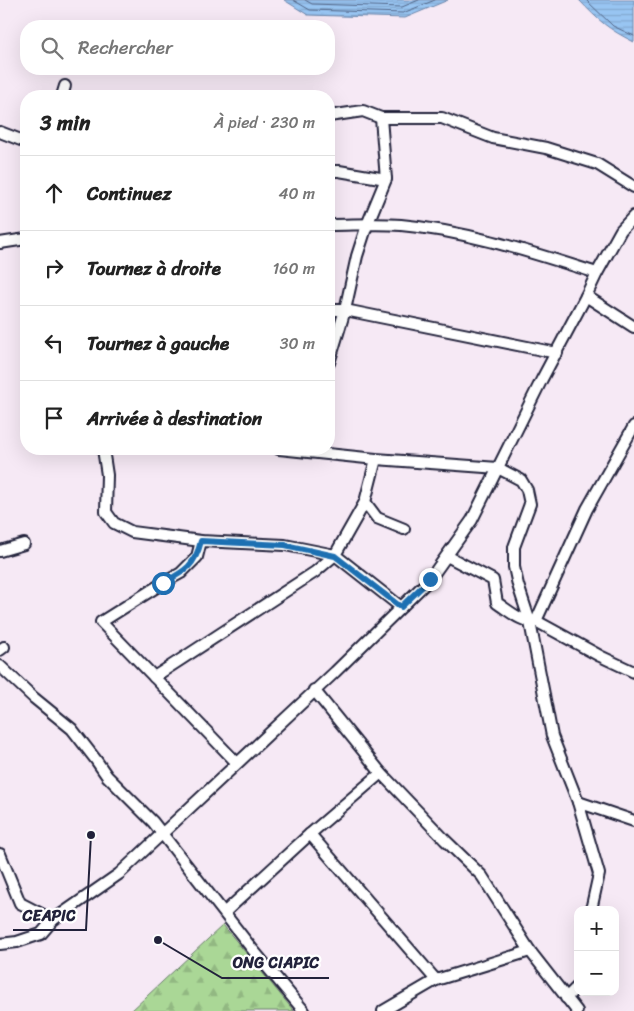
<!DOCTYPE html>
<html lang="fr">
<head>
<meta charset="utf-8">
<style>
  :root { --surface:#fff; --page:#f2f2f2; --text:#222; --muted:#767676; --line:#e0e0e0 }
  body { margin:0; font-family:Sriracha,sans-serif; background:var(--page); color:var(--text) }
  .controls { position:absolute; right:15px; bottom:15px; display:grid; overflow:hidden; border-radius:10px; box-shadow:0 5px 20px #0002 }
  .controls button { width:45px; height:45px; display:grid; place-items:center; padding:0; border:0; border-bottom:1px solid var(--line); background:var(--surface); color:var(--text); font:25px sans-serif }
  .stop { position:absolute; width:15px; height:15px; margin:-11px; border:4px solid #1f6fb2; border-radius:50%; background:#fff }
  .stop.end { background:#1f6fb2; border-color:#fff; box-shadow:0 1px 5px #0008 }
  .list { margin:0; padding:0; list-style:none }
  h2 { display:flex; justify-content:space-between; align-items:center; height:65px; margin:0; padding:0 20px; font-size:21px }
  h2 small { font-size:16px; font-weight:400; color:var(--muted) }
  .list li { display:grid; grid-template-columns:32px 1fr auto; gap:15px; align-items:center; box-sizing:border-box; height:75px; padding:0 20px; border-top:1px solid var(--line) }
  .list b { display:block; font-size:19px; white-space:nowrap }
  .list em { font-size:16px; font-style:normal; color:var(--muted) }
  .icon { flex:none; width:28px; height:28px; fill:none; stroke:currentColor; stroke-width:2; stroke-linecap:round; stroke-linejoin:round }
  .map { position:relative; flex:none; width:634px; height:1011px; overflow:hidden }
  .search { position:absolute; background:var(--surface); box-shadow:0 5px 20px #0002; left:20px; top:20px; width:315px; height:55px; display:flex; align-items:center; gap:12px; box-sizing:border-box; padding:0 18px; border-radius:20px; color:var(--muted); font-size:19px }
  .panel { position:absolute; background:var(--surface); box-shadow:0 5px 20px #0002; left:20px; top:90px; width:315px; height:365px; border-radius:20px }
  .map>svg:first-child { display:block }
  .forest { fill:url(#forest-firs); stroke:#667c68 }
  .water { fill:url(#water-rules); stroke:#6984a9 }
  .lines { fill:none; stroke-linecap:round; stroke-linejoin:round }
  .shore { stroke:#516384; stroke-width:1 }
  .minor-casing { stroke:#22223b; stroke-width:14 }
  .minor { stroke:#fff; stroke-width:10 }
  .route { stroke:#1f6fb2; stroke-width:6 }
  .leader { fill:none; stroke:#22223b; stroke-width:2 }
  .callout-dot { fill:#22223b; stroke:#fff; stroke-width:2 }
  .callout-label { font-size:16px; text-anchor:middle; font-weight:bold; fill:#22223b; stroke:#fff; stroke-width:4.5; stroke-linejoin:round; paint-order:stroke }
</style>
</head>
<body>
<div class="map">
<svg width="634" height="1011" viewBox="0 0 634 1011">
  <defs>
    <pattern id="forest-firs" width="22" height="20" patternUnits="userSpaceOnUse" patternTransform="scale(1.25)"><rect width="22" height="20" fill="#aad796"/><path d="M5 1l3.5 6h-7zM16 11l3.5 6h-7z" fill="#92b882"/></pattern>
    <pattern id="water-rules" width="6" height="5" patternUnits="userSpaceOnUse" patternTransform="scale(1.25)"><rect width="6" height="5" fill="#98c5f2"/><path d="M0 2.5h6" fill="none" stroke="#83a9d0"/></pattern>
  </defs>
  <rect width="100%" height="100%" fill="#f6e9f5"/>
  <filter id="ink" filterUnits="userSpaceOnUse"><feTurbulence type="fractalNoise" baseFrequency=".02" numOctaves="2"/><feDisplacementMap in="SourceGraphic" scale="10" xChannelSelector="R" yChannelSelector="G"/><feConvolveMatrix kernelMatrix="1 2 1 2 8 2 1 2 1" color-interpolation-filters="sRGB"/></filter>
  <g filter="url(#ink)">
    <path class="forest" d="M223 925 294 1011H131Z"/>
    <g class="water">
      <path d="M284 0H448L405 18 308 15Z"/>
      <path d="M579 0H634V42C608 29 599 21 579 0Z"/>
    </g>
    <g class="lines">
      <g class="shore">
        <path d="M293 0 310 10 403 13 435 0"/>
        <path d="M305 0 312 4 402 7 419 0"/>
        <path d="M586 0 613 26 634 36"/>
      </g>
      <g class="minor-casing">
        <g id="minor">
          <path d="M62 96 65 86"/>
          <path d="M329 116 363 111 381 118H442L493 138 546 148 597 164 634 187"/>
          <path d="M0 132 26 142"/>
          <path d="M329 171H339L386 179"/>
          <path d="M329 225C353 225 377 223 401 225 468 231 533 253 597 273"/>
          <path d="M0 243 26 239"/>
          <path d="M586 296 634 327"/>
          <path d="M329 310H345L557 353"/>
          <path d="M329 363 345 310 357 256 367 225 386 179 381 118"/>
          <path d="M103 449 107 475 106 512 114 523 132 532 201 541 285 545 335 555 401 607"/>
          <path d="M279 449 376 459 498 468 521 480 527 490 530 504 514 547V567L518 585 530 622 552 736 578 802 599 874 591 910"/>
          <path d="M365 502 377 518 404 529"/>
          <path d="M201 541 197 557 181 573 163 583 101 622 237 763"/>
          <path d="M0 551 24 544"/>
          <path d="M447 556 493 580 497 603C508 610 523 624 536 621L600 656 634 672"/>
          <path d="M536 621 587 509 634 426"/>
          <path d="M0 650 4 647"/>
          <path d="M0 666 34 698 72 729 96 760 107 776 153 822 253 950 304 1011"/>
          <path d="M154 677 315 572 335 555 365 502 376 459"/>
          <path d="M314 690 381 773 445 840 482 876 530 951 577 1011"/>
          <path d="M578 802 634 821"/>
          <path d="M310 834 436 980"/>
          <path d="M0 854 20 903 53 920"/>
          <path d="M225 912 310 834 381 773"/>
          <path d="M0 944 17 942 41 934 53 920 119 874 335 672 430 579 472 520 542 379 586 296 597 273 621 230 634 216"/>
          <path d="M566 998 578 986"/>
          <path d="M383 1011 436 980 530 951"/>
        </g>
      </g>
      <use href="#minor" class="minor"/>
    </g>
  </g>
  <g class="lines" filter="url(#ink)">
    <path class="route" d="M163 583C185 571 195 566 201 541L285 545 335 556 401 607 430 579"/>
  </g>
  <path class="leader" d="M91 835L86 930H13M158 940L222 978H329"/>
  <g class="callout-dot">
    <circle cx="91" cy="835" r="5"/>
    <circle cx="158" cy="940" r="5"/>
  </g>
  <g class="callout-label">
    <text x="49" y="921">CEAPIC</text>
    <text x="276" y="968">ONG CIAPIC</text>
  </g>
</svg>
<div class="controls">
<button>+</button>
<button>−</button>
</div>
<div class="stop" style="left:163px;top:583px"></div>
<div class="stop end" style="left:430px;top:579px"></div>
<div class="search"><svg class="icon" aria-label="search" viewBox="0 0 24 24"><circle cx="10" cy="10" r="6"/><path d="M15 15l6 6"/></svg>Rechercher</div>
<section class="panel">
<h2>3 min<small>À pied · 230 m</small></h2>
<ul class="list">
<li><svg class="icon" aria-label="ahead" viewBox="0 0 24 24"><path d="M12 20V5M6 11l6-6 6 6"/></svg><div><b>Continuez</b></div><em>40 m</em></li>
<li><svg class="icon" aria-label="right" viewBox="0 0 24 24"><path d="M7 20v-9h11M14 6l5 5-5 5"/></svg><div><b>Tournez à droite</b></div><em>160 m</em></li>
<li><svg class="icon" aria-label="left" viewBox="0 0 24 24"><path d="M17 20v-9H6M10 6l-5 5 5 5"/></svg><div><b>Tournez à gauche</b></div><em>30 m</em></li>
<li><svg class="icon" aria-label="arrive" viewBox="0 0 24 24"><path d="M6 21V4h12l-3 4 3 4H6"/></svg><div><b>Arrivée à destination</b></div></li>
</ul>
</section>
</div>
</body>
</html>
